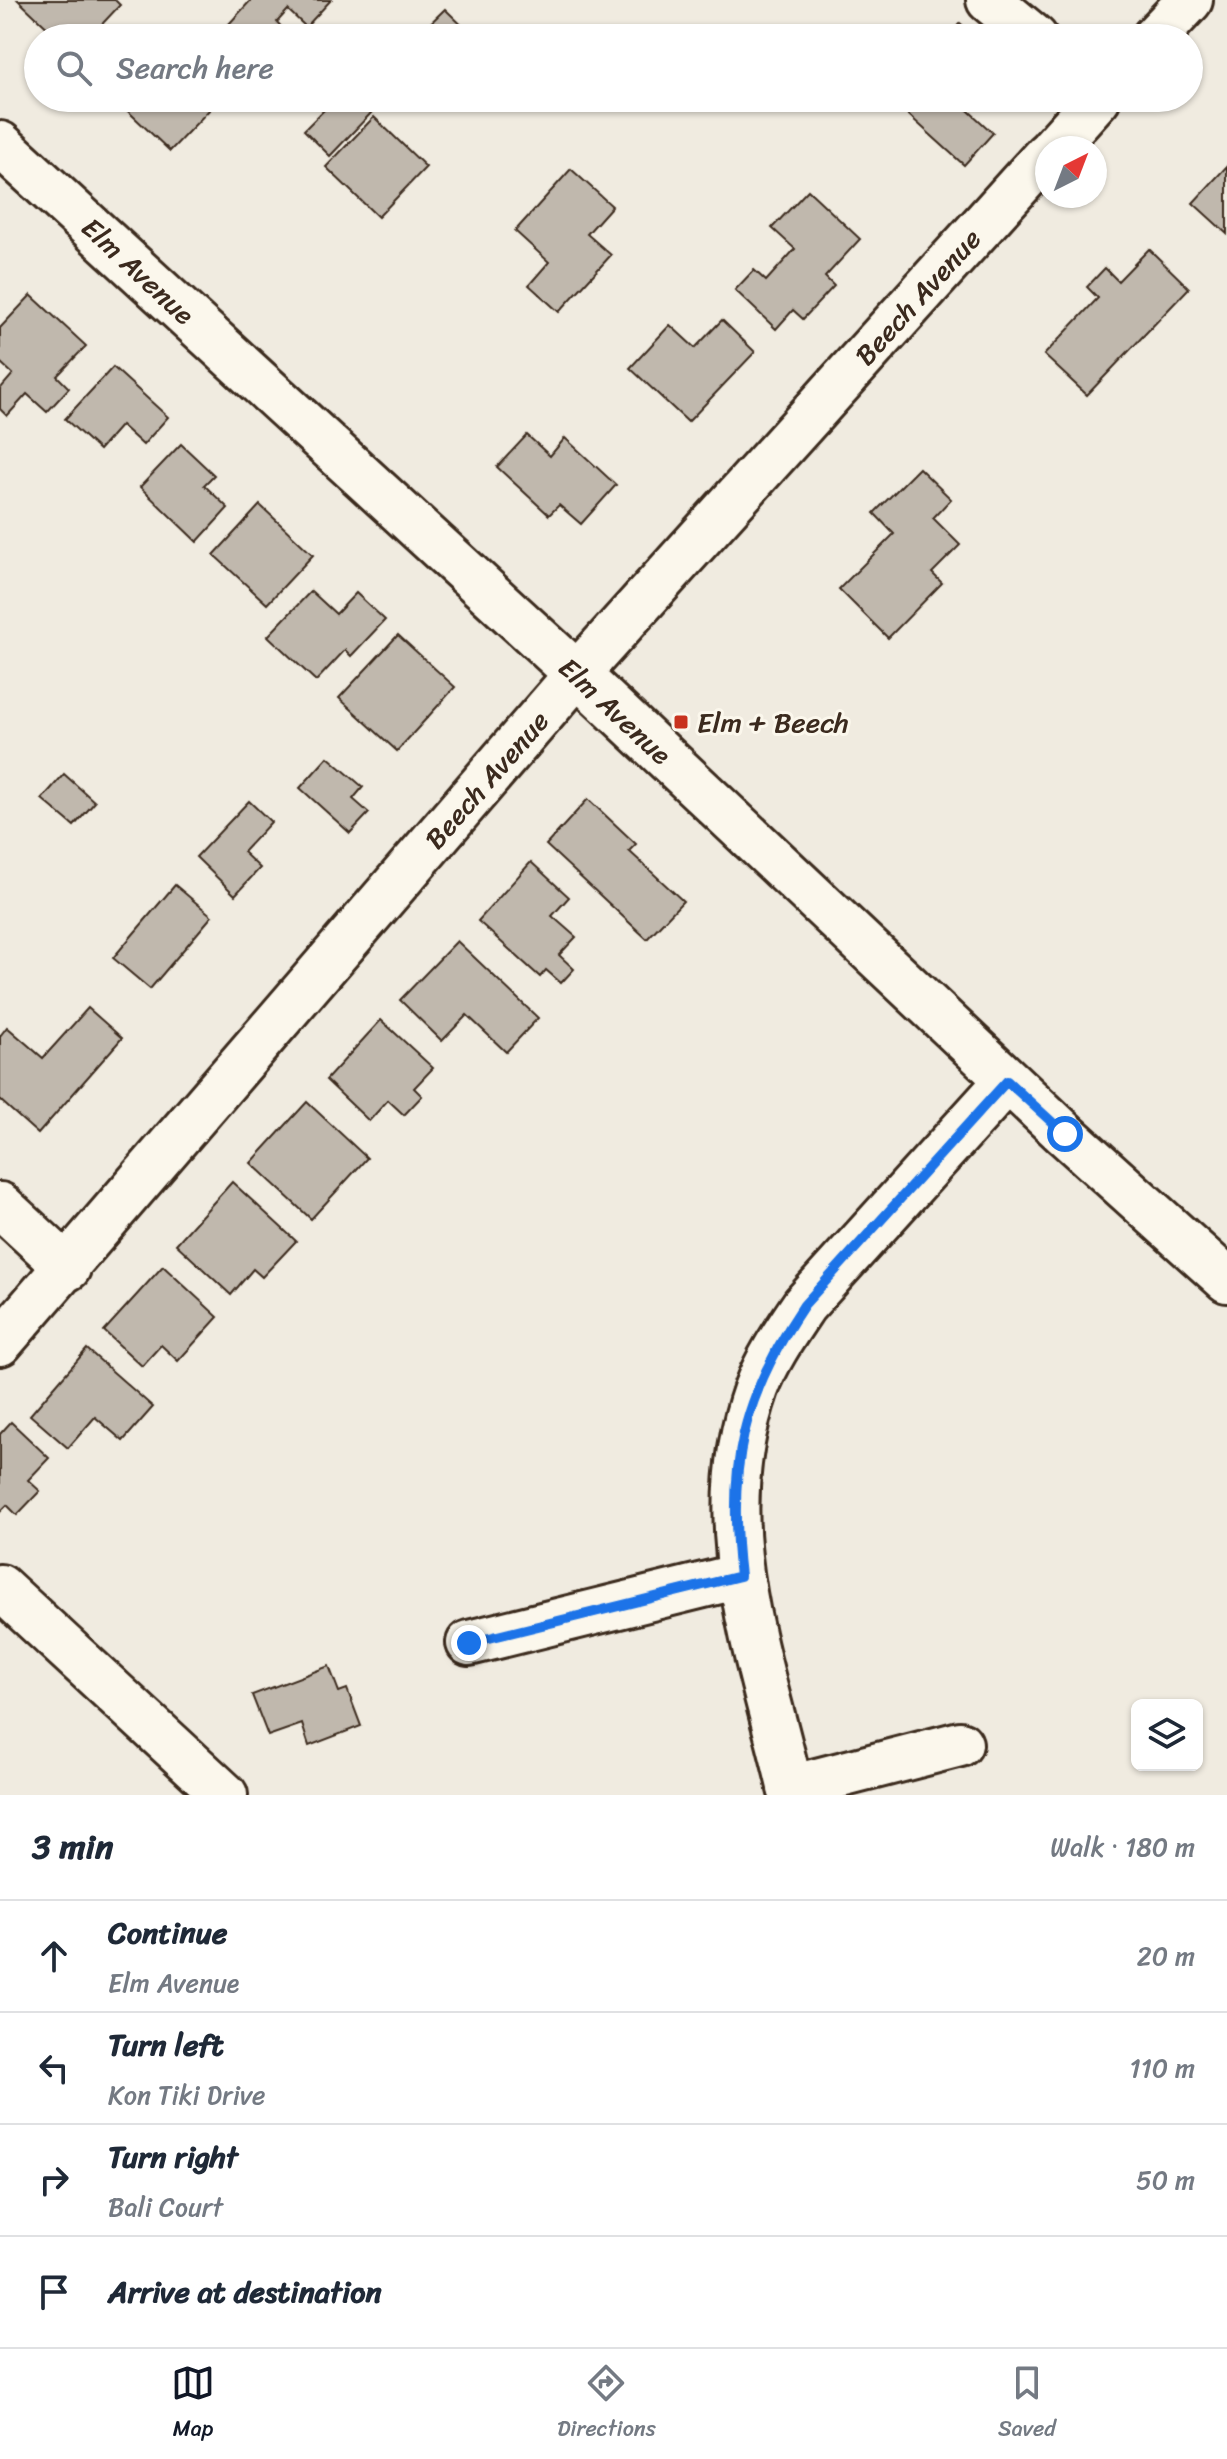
<!DOCTYPE html>
<html lang="en">
<head>
<meta charset="utf-8">
<style>
  :root { --surface:#fff; --page:#f2f2f3; --text:#1f2937; --muted:#747a83; --line:#e0e1e3; --accent:#111827 }
  body { margin:0; font-family:Sriracha,sans-serif; background:var(--page); color:var(--text) }
  .controls { position:absolute; right:24px; bottom:24px; display:grid; overflow:hidden; border-radius:12px; box-shadow:0 2px 6px #0004 }
  .controls button { width:72px; height:72px; display:grid; place-items:center; padding:0; border:0; border-bottom:2px solid var(--line); background:var(--surface); color:var(--text); font:40px sans-serif }
  .compass { position:absolute; left:1035px; top:136px; width:72px; height:72px; border-radius:50%; background:var(--surface); box-shadow:0 2px 6px #0004; rotate:42deg }
  .stop { position:absolute; width:24px; height:24px; margin:-18px; border:6px solid #1a73e8; border-radius:50%; background:#fff }
  .stop.end { background:#1a73e8; border-color:#fff; box-shadow:0 2px 8px #0008 }
  .list { margin:0; padding:0; list-style:none }
  h2 { display:flex; justify-content:space-between; align-items:center; height:104px; margin:0; padding:0 32px; font-size:34px }
  h2 small { font-size:26px; font-weight:400; color:var(--muted) }
  .list li { display:grid; grid-template-columns:52px 1fr auto; gap:24px; align-items:center; box-sizing:border-box; height:112px; padding:0 32px; border-top:2px solid var(--line) }
  .list b { display:block; font-size:30px; white-space:nowrap }
  .list p { margin:0; font-size:26px; white-space:nowrap; color:var(--muted) }
  .list em { font-size:26px; font-style:normal; color:var(--muted) }
  .icon { flex:none; width:44px; height:44px; fill:none; stroke:currentColor; stroke-width:2; stroke-linecap:round; stroke-linejoin:round }
  .map { position:relative; flex:none; width:1227px; height:1795px; overflow:hidden }
  .search { position:absolute; background:var(--surface); box-shadow:0 2px 6px #0004; left:24px; right:24px; top:24px; height:88px; display:flex; align-items:center; gap:20px; box-sizing:border-box; padding:0 28px; border-radius:44px; color:var(--muted); font-size:30px }
  .sheet { height:552px; background:var(--surface) }
  nav { display:flex; justify-content:space-around; align-items:center; box-sizing:border-box; height:112px; border-top:2px solid var(--line); background:var(--surface); font-size:22px; color:var(--muted) }
  nav a { display:grid; justify-items:center; gap:4px }
  nav .on { color:var(--accent) }
  .map>svg:first-child { display:block }
  .building { fill:#c0b8ad; stroke:#3b2a1e; stroke-width:2 }
  .lines { fill:none; stroke-linecap:round; stroke-linejoin:round }
  .minor-casing { stroke:#3b2a1e; stroke-width:50 }
  .minor { stroke:#fbf7ec; stroke-width:44 }
  .route { stroke:#1a73e8; stroke-width:10 }
  .poi-dot { fill:#c8321e; stroke:#fbf7ec; stroke-width:3 }
  .labels { text-anchor:middle; dominant-baseline:central; stroke-width:6; stroke-linejoin:round; paint-order:stroke }
  .street-label { font-size:28px; fill:#3b2a1e; stroke:#fbf7ec }
  .poi-label { font-size:28px; fill:#3b2a1e; stroke:#fbf7ec; text-anchor:start }
</style>
</head>
<body>
<div class="map">
<svg width="1227" height="1795" viewBox="0 0 1227 1795">
  <rect width="100%" height="100%" fill="#f0ebe0"/>
  <filter id="ink" filterUnits="userSpaceOnUse"><feTurbulence type="fractalNoise" baseFrequency=".0125" numOctaves="2"/><feDisplacementMap in="SourceGraphic" scale="16" xChannelSelector="R" yChannelSelector="G"/><feConvolveMatrix kernelMatrix="1 2 1 2 8 2 1 2 1" color-interpolation-filters="sRGB"/></filter>
  <g filter="url(#ink)">
    <g class="building">
      <path d="M18 0H115L120 5 89 38H58Z"/>
      <path d="M251 0H331L306 27 288 10 277 22 291 38H216Z"/>
      <path d="M445 9 474 37 415 38Z"/>
      <path d="M960 23 977 38H947Z"/>
      <path d="M114 98H205L213 106 170 151Z"/>
      <path d="M336 98H365L375 109 330 156 304 130Z"/>
      <path d="M960 98 958 101 993 133 964 165 891 99Z"/>
      <path d="M374 117 426 167 378 217 326 167Z"/>
      <path d="M1227 166V234L1193 203Z"/>
      <path d="M571 169 612 206 587 234 611 255 559 312 529 285 549 262 515 231Z"/>
      <path d="M808 190 860 239 825 277 834 286 803 319 793 310 776 329 735 290 754 270 766 281 795 249 772 228Z"/>
      <path d="M1149 249 1189 288 1087 395 1044 355 1098 298 1087 287 1105 268 1118 281Z"/>
      <path d="M31 295 86 346 57 376 69 388 47 412 27 394 7 416 0 409V389L13 374 0 362V328Z"/>
      <path d="M722 320 755 352 688 422 630 368 670 325 695 348Z"/>
      <path d="M113 367 168 417 143 445 121 425 99 450 65 419Z"/>
      <path d="M527 435 550 456 565 438 616 485 581 524 559 505 549 515 497 467Z"/>
      <path d="M181 444 214 475 204 485 228 508 197 542 140 487Z"/>
      <path d="M919 468 951 499 933 518 960 545 932 573 942 583 888 638 839 589 894 534 874 513Z"/>
      <path d="M260 505 313 555 267 604 214 555Z"/>
      <path d="M311 591 336 614 356 593 385 620 351 656 345 650 316 681 268 636Z"/>
      <path d="M398 635 455 687 397 751 339 698Z"/>
      <path d="M328 757 363 787 353 799 369 813 350 833 300 788Z"/>
      <path d="M64 774 95 802 74 826 42 799Z"/>
      <path d="M588 799 636 844 629 851 683 901 647 939 546 845Z"/>
      <path d="M249 801 271 822 243 852 260 868 235 895 196 857Z"/>
      <path d="M531 862 569 897 552 916 576 937 559 955 574 969 561 983 546 970 540 977 478 921Z"/>
      <path d="M175 885 212 916 150 989 113 958Z"/>
      <path d="M457 941 538 1018 506 1052 467 1015 442 1041 400 1000Z"/>
      <path d="M88 1008 122 1038 38 1134 0 1100V1036L7 1027 43 1058Z"/>
      <path d="M381 1020 433 1068 414 1088 422 1096 404 1115 388 1100 369 1121 326 1080Z"/>
      <path d="M307 1102 367 1158 311 1219 251 1163Z"/>
      <path d="M232 1182 296 1241 262 1277 253 1269 231 1295 176 1244Z"/>
      <path d="M163 1266 218 1317 178 1361 161 1345 142 1366 104 1331Z"/>
      <path d="M87 1349 153 1407 123 1441 95 1417 68 1448 30 1415Z"/>
      <path d="M11 1422 49 1458 28 1480 40 1491 17 1515 7 1505 0 1512V1434Z"/>
      <path d="M329 1666 339 1692 347 1689 361 1726 309 1746 302 1724 268 1736 252 1695Z"/>
    </g>
    <g class="lines">
      <g class="minor-casing">
        <g id="minor">
          <path d="M989 0 1035 38"/>
          <path d="M1154 38 1190 0"/>
          <path d="M0 144 577 674 1065 1134 1227 1280"/>
          <path d="M1053 148 1098 98"/>
          <path d="M0 1205 68 1268"/>
          <path d="M0 1343 577 674 1047 154"/>
          <path d="M0 1587 225 1795"/>
          <path d="M469 1643 740 1576"/>
          <path d="M790 1788 960 1744"/>
          <path d="M792 1795C761 1659 707 1528 756 1389 767 1359 786 1332 804 1305L1007 1081"/>
        </g>
      </g>
      <use href="#minor" class="minor"/>
    </g>
  </g>
  <g class="lines" filter="url(#ink)">
    <path class="route" d="M469 1643 740 1576C727 1466 742 1397 804 1305L1007 1081 1065 1134"/>
  </g>
  <rect class="poi-dot" x="673" y="714" width="16" height="16" rx="4"/>
  <g class="labels">
    <g class="street-label">
      <text transform="translate(138 271) rotate(43)">Elm Avenue</text>
      <text transform="translate(918 297) rotate(-48)">Beech Avenue</text>
      <text transform="translate(615 711) rotate(43)">Elm Avenue</text>
      <text transform="translate(487 780) rotate(-49)">Beech Avenue</text>
    </g>
    <g class="poi-label">
      <text x="697" y="722">Elm + Beech</text>
    </g>
  </g>
</svg>
<div class="controls">
<button><svg class="icon" aria-label="layers" viewBox="0 0 24 24"><path d="M12 4l9 5-9 5-9-5zM3 14l9 5 9-5"/></svg></button>
</div>
<svg class="compass" viewBox="-18 -18 36 36"><path d="M0-13l5 13h-10z" fill="#e53935"/><path d="M0 13l5-13h-10z" fill="#747a83"/></svg>
<div class="stop" style="left:1065px;top:1134px"></div>
<div class="stop end" style="left:469px;top:1643px"></div>
<div class="search"><svg class="icon" aria-label="search" viewBox="0 0 24 24"><circle cx="10" cy="10" r="6"/><path d="M15 15l6 6"/></svg>Search here</div>
</div>
<section class="sheet">
<h2>3 min<small>Walk · 180 m</small></h2>
<ul class="list">
<li><svg class="icon" aria-label="ahead" viewBox="0 0 24 24"><path d="M12 20V5M6 11l6-6 6 6"/></svg><div><b>Continue</b><p>Elm Avenue</p></div><em>20 m</em></li>
<li><svg class="icon" aria-label="left" viewBox="0 0 24 24"><path d="M17 20v-9H6M10 6l-5 5 5 5"/></svg><div><b>Turn left</b><p>Kon Tiki Drive</p></div><em>110 m</em></li>
<li><svg class="icon" aria-label="right" viewBox="0 0 24 24"><path d="M7 20v-9h11M14 6l5 5-5 5"/></svg><div><b>Turn right</b><p>Bali Court</p></div><em>50 m</em></li>
<li><svg class="icon" aria-label="arrive" viewBox="0 0 24 24"><path d="M6 21V4h12l-3 4 3 4H6"/></svg><div><b>Arrive at destination</b></div></li>
</ul>
</section>
<nav>
<a class="on"><svg class="icon" aria-label="map" viewBox="0 0 24 24"><path d="M3 6l6-2 6 2 6-2v14l-6 2-6-2-6 2zM9 4v14M15 6v14"/></svg>Map</a>
<a><svg class="icon" aria-label="directions" viewBox="0 0 24 24"><path d="M12 3l9 9-9 9-9-9zM9 14v-3h6M13 9l2 2-2 2"/></svg>Directions</a>
<a><svg class="icon" aria-label="saved" viewBox="0 0 24 24"><path d="M7 4h10v16l-5-4-5 4z"/></svg>Saved</a>
</nav>
</body>
</html>
